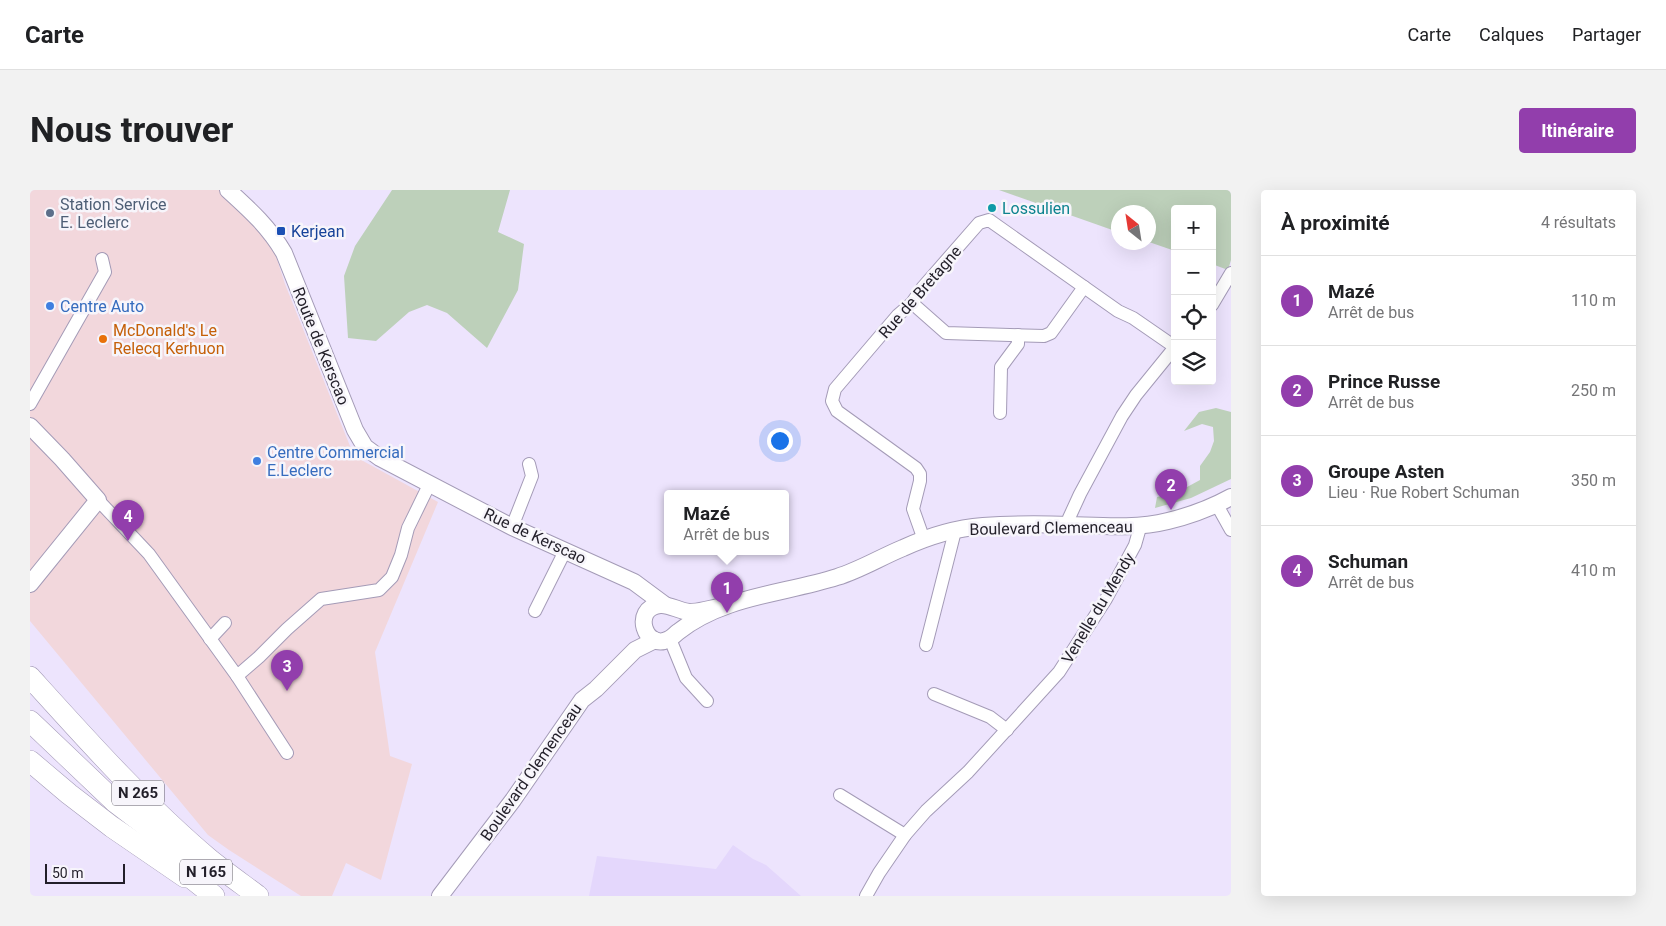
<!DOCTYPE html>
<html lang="fr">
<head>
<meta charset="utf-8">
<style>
  :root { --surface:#fff; --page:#f2f2f2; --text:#202124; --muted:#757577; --line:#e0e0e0; --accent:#923eac }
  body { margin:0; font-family:Roboto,sans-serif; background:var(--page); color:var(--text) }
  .controls { position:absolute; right:15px; top:15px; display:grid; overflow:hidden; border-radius:5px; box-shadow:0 5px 20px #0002 }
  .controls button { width:45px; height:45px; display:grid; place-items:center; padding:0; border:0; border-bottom:1px solid var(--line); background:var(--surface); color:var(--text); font:25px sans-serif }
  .compass { position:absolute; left:1081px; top:15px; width:45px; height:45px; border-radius:50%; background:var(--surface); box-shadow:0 5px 20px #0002; rotate:330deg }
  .scale { position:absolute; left:15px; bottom:12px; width:80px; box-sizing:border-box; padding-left:5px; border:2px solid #221f29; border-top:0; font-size:14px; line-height:18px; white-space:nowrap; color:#221f29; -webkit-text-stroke:4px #f7f5fb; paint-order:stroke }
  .you { position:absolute; left:749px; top:250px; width:18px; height:18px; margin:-12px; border:4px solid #fff; border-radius:50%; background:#1a73e8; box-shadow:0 0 0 8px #1a73e833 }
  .badge { display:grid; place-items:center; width:32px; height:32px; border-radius:50%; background:var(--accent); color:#fff; font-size:16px; font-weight:700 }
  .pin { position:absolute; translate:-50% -41px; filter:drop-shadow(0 1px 2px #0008) }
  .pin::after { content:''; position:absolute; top:26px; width:18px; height:15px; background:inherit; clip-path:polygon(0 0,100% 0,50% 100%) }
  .popup { position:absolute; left:634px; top:300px; width:125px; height:65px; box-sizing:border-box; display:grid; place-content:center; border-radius:5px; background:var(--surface); filter:drop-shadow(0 1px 4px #0005); font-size:16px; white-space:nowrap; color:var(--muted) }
  .popup b { font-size:19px; color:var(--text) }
  .popup::after { content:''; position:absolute; left:50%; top:100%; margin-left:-10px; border:10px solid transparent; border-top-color:var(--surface) }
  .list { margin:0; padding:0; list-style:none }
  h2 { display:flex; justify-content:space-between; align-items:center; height:65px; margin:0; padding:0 20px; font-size:21px }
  h2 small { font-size:16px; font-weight:400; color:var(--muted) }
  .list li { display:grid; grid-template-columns:32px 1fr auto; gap:15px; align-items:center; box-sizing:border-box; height:90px; padding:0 20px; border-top:1px solid var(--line) }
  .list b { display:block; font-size:19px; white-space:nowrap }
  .list p { margin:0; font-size:16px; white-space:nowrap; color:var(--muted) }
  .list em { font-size:16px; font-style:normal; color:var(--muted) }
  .icon { flex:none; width:28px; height:28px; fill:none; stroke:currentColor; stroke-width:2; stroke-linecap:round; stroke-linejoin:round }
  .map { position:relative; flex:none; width:1201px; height:706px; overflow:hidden; border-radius:5px }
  header { display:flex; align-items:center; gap:30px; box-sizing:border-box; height:70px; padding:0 25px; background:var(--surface); border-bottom:1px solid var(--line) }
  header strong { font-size:24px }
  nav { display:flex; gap:28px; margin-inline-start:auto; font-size:18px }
  .intro { display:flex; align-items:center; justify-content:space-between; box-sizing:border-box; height:120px; padding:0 30px }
  h1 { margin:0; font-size:35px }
  .button { padding:12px 22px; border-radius:5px; background:var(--accent); color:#fff; font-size:18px; font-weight:700 }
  main { display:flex; gap:30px; padding:0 30px }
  aside { flex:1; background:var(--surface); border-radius:5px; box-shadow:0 5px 20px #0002 }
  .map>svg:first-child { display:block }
  .commercial { fill:#f2d7dc }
  .built { fill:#e4d7fc }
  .green { fill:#bdd0ba }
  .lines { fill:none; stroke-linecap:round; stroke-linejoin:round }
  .minor-casing { stroke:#a49bb7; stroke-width:14 }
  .tertiary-casing { stroke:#a49bb7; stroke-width:18 }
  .trunk-casing { stroke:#a49bb7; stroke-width:22 }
  .minor { stroke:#fff; stroke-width:12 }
  .tertiary { stroke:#fff; stroke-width:16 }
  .trunk { stroke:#fff; stroke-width:21 }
  .culture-dot { fill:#0f9aa8; stroke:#f7f5fb; stroke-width:2 }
  .service-dot { fill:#5c6f8a; stroke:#f7f5fb; stroke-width:2 }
  .transit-dot { fill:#1a4fb4; stroke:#f7f5fb; stroke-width:2 }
  .shop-dot { fill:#3f7fe0; stroke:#f7f5fb; stroke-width:2 }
  .food-dot { fill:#e8710a; stroke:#f7f5fb; stroke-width:2 }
  .labels { text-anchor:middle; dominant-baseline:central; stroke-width:5; stroke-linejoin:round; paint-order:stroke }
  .shield { fill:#f7f5fb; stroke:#625f68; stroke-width:1 }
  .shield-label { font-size:15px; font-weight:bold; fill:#221f29 }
  .service-label { font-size:16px; fill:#4e5e75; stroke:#f7f5fb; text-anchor:start }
  .culture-label { font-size:16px; fill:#0d838f; stroke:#f7f5fb; text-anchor:start }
  .transit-label { font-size:16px; fill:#164399; stroke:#f7f5fb; text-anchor:start }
  .street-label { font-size:16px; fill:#221f29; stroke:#f7f5fb }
  .shop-label { font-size:16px; fill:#366cbe; stroke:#f7f5fb; text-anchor:start }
  .food-label { font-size:16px; fill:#c56008; stroke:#f7f5fb; text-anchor:start }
</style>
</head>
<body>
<header>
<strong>Carte</strong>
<nav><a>Carte</a><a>Calques</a><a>Partager</a></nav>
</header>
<div class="intro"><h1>Nous trouver</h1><a class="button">Itinéraire</a></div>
<main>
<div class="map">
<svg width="1201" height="706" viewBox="0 0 1201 706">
  <rect width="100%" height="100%" fill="#ede4fd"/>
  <path class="commercial" d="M0 0H204L236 35 255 94 324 266 408 312 345 462 360 566 382 574 351 690 316 673 302 706H271L199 660 178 645 0 431Z"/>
  <path class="built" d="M703 655 723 669 736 675 771 706H559L567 666 686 679Z"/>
  <g class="green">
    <path d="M362 0H480L468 42 494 54 488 100 457 158 417 123 397 115 379 122 346 151 318 148 314 86 325 56Z"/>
    <path d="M969 0H1201V70L1198 80 1182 74V19H1145V61L1119 52 1118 22H1088V42Z"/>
    <path d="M1186 218 1201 222V289L1161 308 1125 318 1127 307 1146 303 1170 290V276L1180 262 1184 251 1183 237 1172 234 1154 241 1169 222Z"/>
  </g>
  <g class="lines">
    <g class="minor-casing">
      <g id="minor">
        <path d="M882 113 916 143 1014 146 1021 143 1054 97"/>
        <path d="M1182 115 1201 83"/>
        <path d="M0 214 75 82 72 69"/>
        <path d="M970 223 971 177 988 154V145"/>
        <path d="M68 310 119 364 207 486 257 563"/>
        <path d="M1187 315 1201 340"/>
        <path d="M1038 335 1039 328 1050 304 1092 226 1106 205 1145 157"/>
        <path d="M482 337 502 286 499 274"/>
        <path d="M894 350 883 319 890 291V284L886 278 807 221 802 211 805 199 868 125 882 113 893 97 949 33 959 30 1088 121 1103 128 1145 157"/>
        <path d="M505 421 535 361"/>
        <path d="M180 449 195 433"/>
        <path d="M640 449 656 488 677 511"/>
        <path d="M896 455 925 341"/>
        <path d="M207 486 229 467 257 439 291 409 349 400 362 387 371 365 378 338 399 295"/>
        <path d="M904 504 960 527 977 540"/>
        <path d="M810 605 875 645"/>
        <path d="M836 706 849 683 875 645 896 621 938 582 1029 482 1076 409 1105 355 1109 341 1108 336"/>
      </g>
    </g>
    <g class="tertiary-casing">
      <g id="tertiary">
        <path d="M198 0C220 20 239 37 254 63L325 240 335 257 350 268 482 337 604 392 635 415"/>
        <path d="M0 236 32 269 68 310 0 394"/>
        <path d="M710 411C694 415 675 422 659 422 649 421 639 414 630 415 601 418 615 462 639 449 643 447 645 444 648 442 693 406 754 404 807 387 830 380 851 367 873 358 897 347 927 338 953 336 981 334 1011 334 1040 335 1072 336 1106 339 1138 331 1159 326 1181 318 1201 307"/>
        <path d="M410 706 483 610 552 510 566 499 605 460 625 450"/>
      </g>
    </g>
    <g class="trunk-casing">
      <g id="trunk">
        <path d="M0 487C57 550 114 614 179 669 195 682 212 694 228 706"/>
        <path d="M0 531 85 612 174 680"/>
        <path d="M0 571 39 604 82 637 155 687"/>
        <path d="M145 675 184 706"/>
      </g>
    </g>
    <use href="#minor" class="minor"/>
    <use href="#tertiary" class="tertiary"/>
    <use href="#trunk" class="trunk"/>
  </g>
  <circle class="culture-dot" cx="962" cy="18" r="5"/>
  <circle class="service-dot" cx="20" cy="23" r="5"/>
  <rect class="transit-dot" x="246" y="36" width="10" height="10" rx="2.5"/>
  <g class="shop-dot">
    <circle cx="20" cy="116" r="5"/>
    <circle cx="227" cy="271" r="5"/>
  </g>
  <circle class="food-dot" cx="73" cy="149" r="5"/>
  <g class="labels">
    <g class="shield">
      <rect x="82" y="590.5" width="52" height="25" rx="4"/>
      <rect x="150" y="669.5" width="52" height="25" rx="4"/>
    </g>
    <g class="shield-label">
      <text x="108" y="603">N 265</text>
      <text x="176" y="682">N 165</text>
    </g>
    <g class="service-label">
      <text x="30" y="14">Station Service<tspan x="30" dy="18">E. Leclerc</tspan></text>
    </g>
    <g class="culture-label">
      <text x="972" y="18">Lossulien</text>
    </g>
    <g class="transit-label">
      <text x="261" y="41">Kerjean</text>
    </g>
    <g class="street-label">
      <text transform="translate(890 102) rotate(-49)">Rue de Bretagne</text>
      <text transform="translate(291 156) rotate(68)">Route de Kerscao</text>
      <text transform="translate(1021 338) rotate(-1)">Boulevard Clemenceau</text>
      <text transform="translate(505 346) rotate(25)">Rue de Kerscao</text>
      <text transform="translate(1068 418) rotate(-59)">Venelle du Mendy</text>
      <text transform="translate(501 582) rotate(-55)">Boulevard Clemenceau</text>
    </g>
    <g class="shop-label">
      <text x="30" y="116">Centre Auto</text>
      <text x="237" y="262">Centre Commercial<tspan x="237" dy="18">E.Leclerc</tspan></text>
    </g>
    <g class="food-label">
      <text x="83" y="140">McDonald's Le<tspan x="83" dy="18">Relecq Kerhuon</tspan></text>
    </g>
  </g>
</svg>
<div class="controls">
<button>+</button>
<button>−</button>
<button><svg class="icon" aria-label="locate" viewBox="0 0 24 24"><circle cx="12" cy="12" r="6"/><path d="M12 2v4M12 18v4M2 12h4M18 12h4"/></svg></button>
<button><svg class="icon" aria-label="layers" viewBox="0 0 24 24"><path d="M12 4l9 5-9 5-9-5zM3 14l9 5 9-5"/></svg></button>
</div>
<svg class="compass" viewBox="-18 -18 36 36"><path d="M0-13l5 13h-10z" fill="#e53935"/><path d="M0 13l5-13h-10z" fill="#757577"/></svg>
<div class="scale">50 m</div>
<div class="you"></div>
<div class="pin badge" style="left:697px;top:423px">1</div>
<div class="popup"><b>Mazé</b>Arrêt de bus</div>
<div class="pin badge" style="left:1141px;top:320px">2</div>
<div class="pin badge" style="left:257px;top:501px">3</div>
<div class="pin badge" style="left:98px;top:351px">4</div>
</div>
<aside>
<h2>À proximité<small>4 résultats</small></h2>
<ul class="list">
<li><span class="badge">1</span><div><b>Mazé</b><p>Arrêt de bus</p></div><em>110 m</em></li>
<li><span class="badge">2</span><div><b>Prince Russe</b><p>Arrêt de bus</p></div><em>250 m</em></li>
<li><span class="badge">3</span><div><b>Groupe Asten</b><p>Lieu · Rue Robert Schuman</p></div><em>350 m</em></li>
<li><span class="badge">4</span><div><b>Schuman</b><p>Arrêt de bus</p></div><em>410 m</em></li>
</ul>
</aside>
</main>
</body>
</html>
